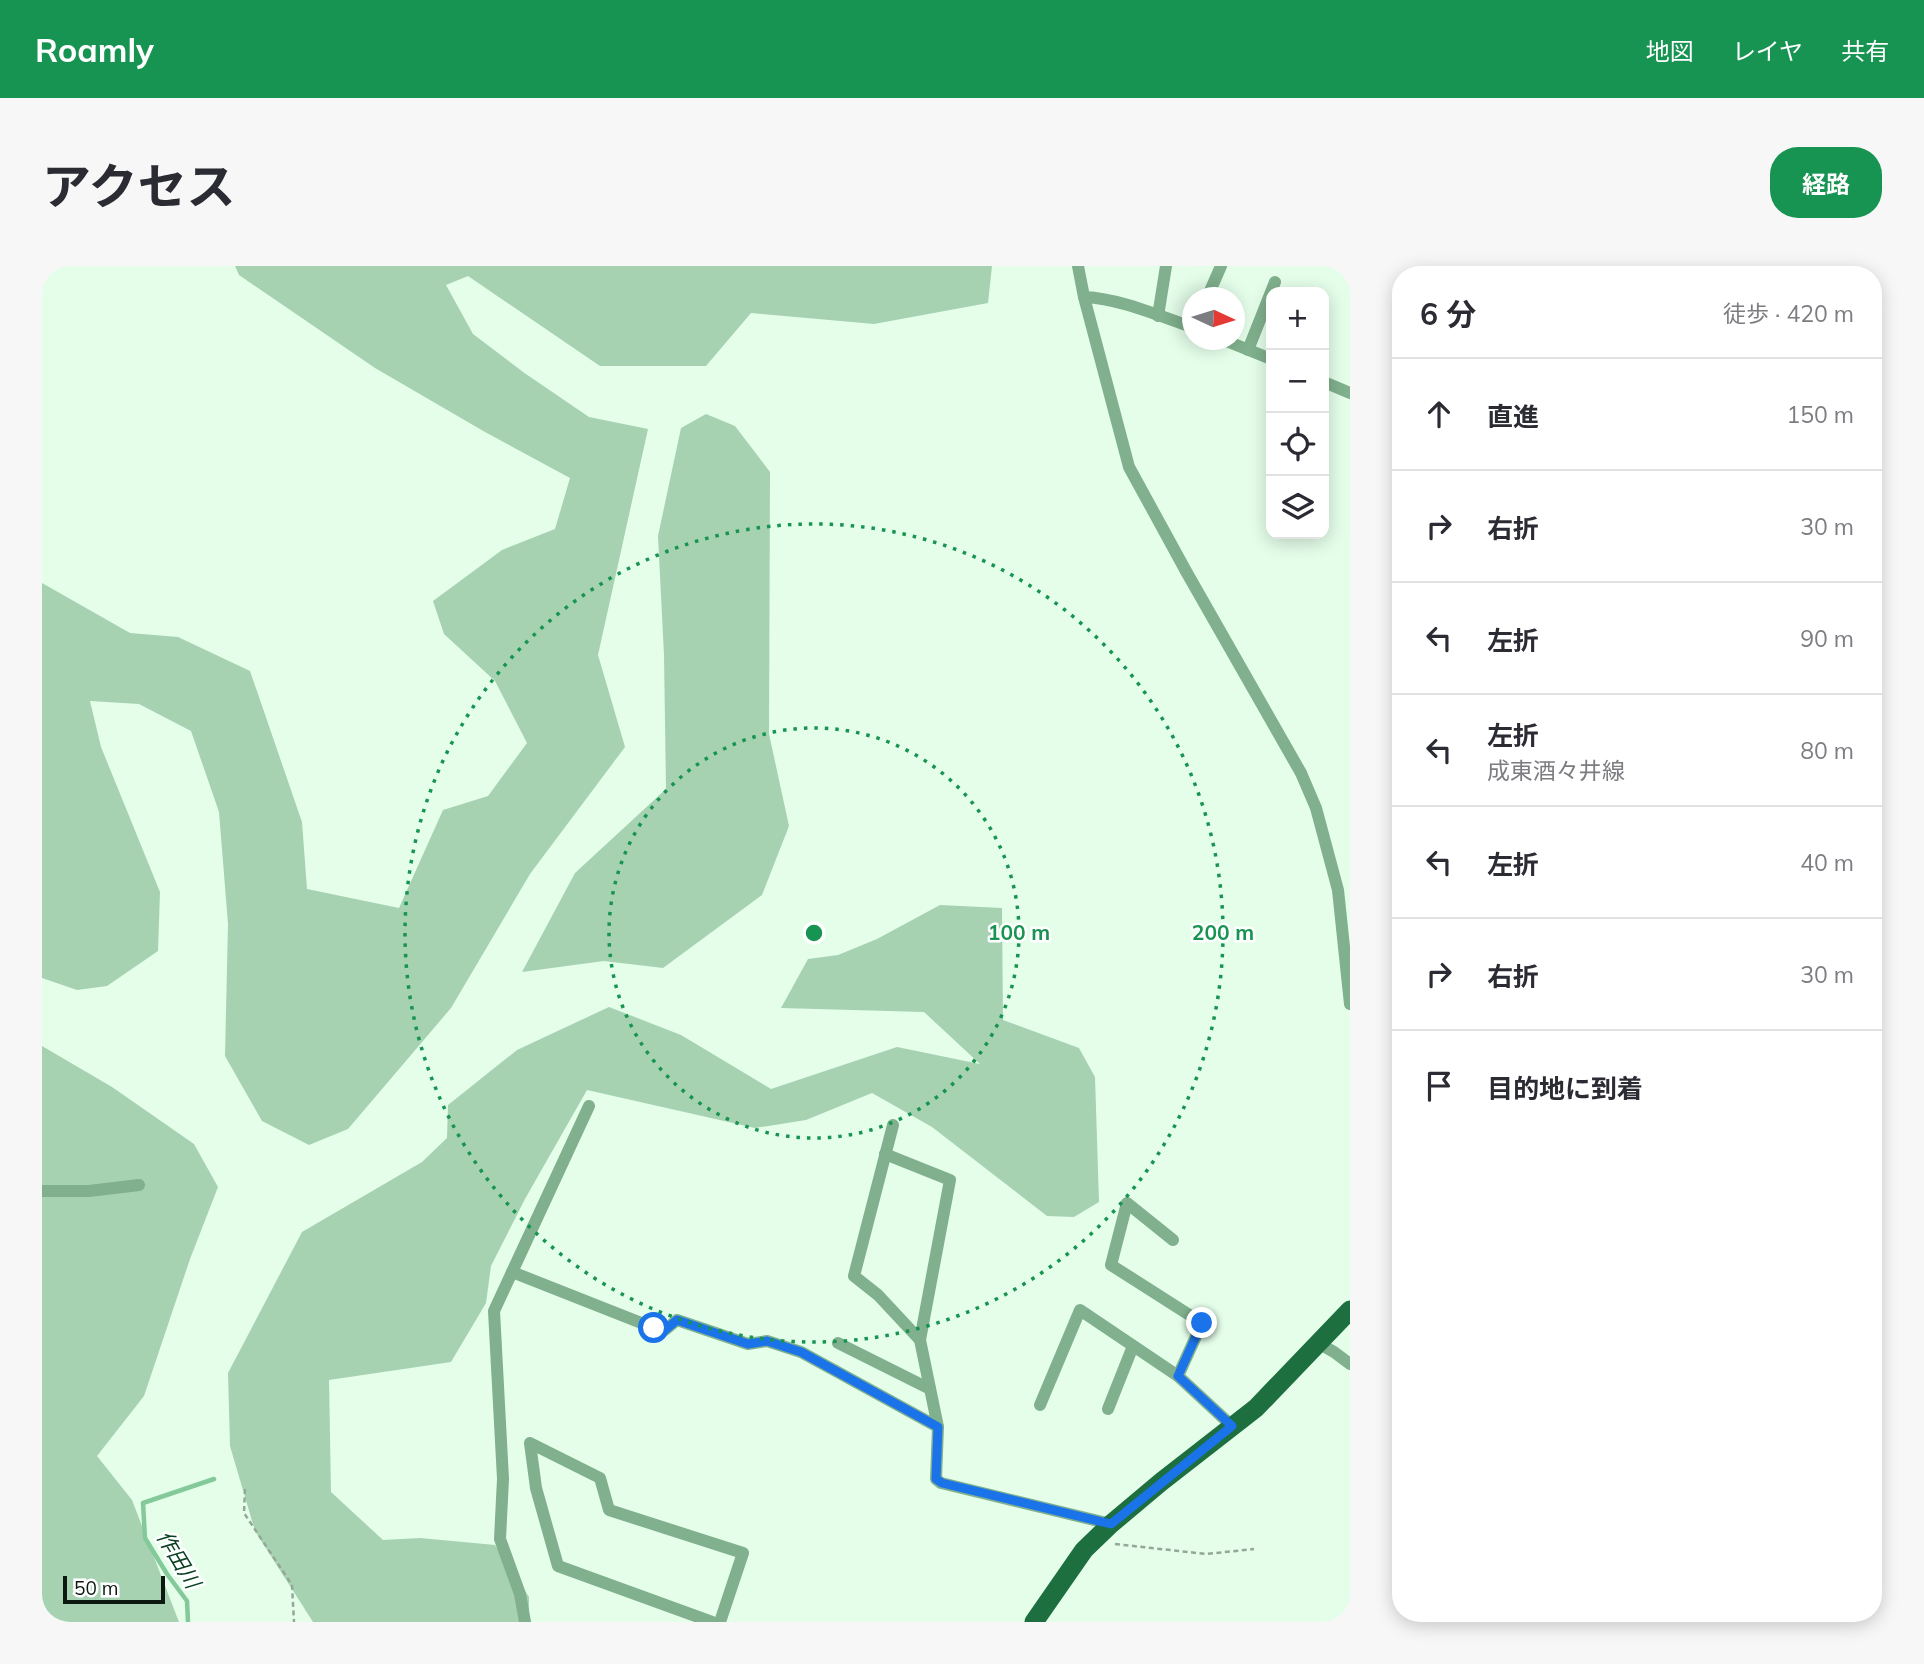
<!DOCTYPE html>
<html lang="ja">
<head>
<meta charset="utf-8">
<style>
  :root { --surface:#fff; --page:#f7f7f7; --text:#2b2b33; --muted:#7c7c81; --line:#e1e1e2; --accent:#179451 }
  body { margin:0; font-family:Mulish,"Noto Sans JP",sans-serif; background:var(--page); color:var(--text) }
  .controls { position:absolute; right:21px; top:21px; display:grid; overflow:hidden; border-radius:14px; box-shadow:0 4px 18px #0003 }
  .controls button { width:63px; height:63px; display:grid; place-items:center; padding:0; border:0; border-bottom:2px solid var(--line); background:var(--surface); color:var(--text); font:35px sans-serif }
  .compass { position:absolute; left:1140px; top:21px; width:63px; height:63px; border-radius:50%; background:var(--surface); box-shadow:0 4px 18px #0003; rotate:94deg }
  .scale { position:absolute; left:21px; bottom:18px; width:102px; box-sizing:border-box; padding-left:7px; border:4px solid #0c1810; border-top:0; font-size:19px; line-height:24px; white-space:nowrap; color:#0c1810; -webkit-text-stroke:5px #fff; paint-order:stroke }
  .stop { position:absolute; width:21px; height:21px; margin:-16px; border:5px solid #1a73e8; border-radius:50%; background:#fff }
  .stop.end { background:#1a73e8; border-color:#fff; box-shadow:0 2px 7px #0008 }
  .list { margin:0; padding:0; list-style:none }
  h2 { display:flex; justify-content:space-between; align-items:center; height:91px; margin:0; padding:0 28px; font-size:30px }
  h2 small { font-size:23px; font-weight:400; color:var(--muted) }
  .list li { display:grid; grid-template-columns:46px 1fr auto; gap:21px; align-items:center; box-sizing:border-box; height:112px; padding:0 28px; border-top:2px solid var(--line) }
  .list b { display:block; font-size:26px; white-space:nowrap }
  .list p { margin:0; font-size:23px; white-space:nowrap; color:var(--muted) }
  .list em { font-size:23px; font-style:normal; color:var(--muted) }
  .icon { flex:none; width:38px; height:38px; fill:none; stroke:currentColor; stroke-width:2; stroke-linecap:round; stroke-linejoin:round }
  .map { position:relative; flex:none; width:1308px; height:1356px; overflow:hidden; border-radius:28px }
  header { display:flex; align-items:center; gap:42px; box-sizing:border-box; height:98px; padding:0 35px; background:var(--accent); color:#fff }
  header strong { font-size:33px }
  nav { display:flex; gap:38px; margin-inline-start:auto; font-size:24px }
  .intro { display:flex; align-items:center; justify-content:space-between; box-sizing:border-box; height:168px; padding:0 42px }
  h1 { margin:0; font-size:49px }
  .button { padding:18px 32px; border-radius:28px; background:var(--accent); color:#fff; font-size:24px; font-weight:700 }
  main { display:flex; gap:42px; padding:0 42px }
  aside { flex:1; background:var(--surface); border-radius:28px; box-shadow:0 4px 18px #0003 }
  .map>svg:first-child { display:block }
  .green { fill:#a6d2b2 }
  .lines { fill:none; stroke-linecap:round; stroke-linejoin:round }
  .stream { stroke:#84c999; stroke-width:4.5 }
  .path { stroke:#93a898; stroke-width:2.5; stroke-dasharray:5 3.5; stroke-linecap:butt }
  .street { stroke:#80b08d; stroke-width:12 }
  .primary { stroke:#1e6f3f; stroke-width:19 }
  .route { stroke:#1a73e8; stroke-width:9 }
  .ring { fill:none; stroke:#179451; stroke-width:3.5; stroke-dasharray:3.5 7 }
  .labels { text-anchor:middle; dominant-baseline:central; stroke-width:5; stroke-linejoin:round; paint-order:stroke }
  .water-label { font-size:21px; font-style:italic; fill:#094021; stroke:#fff }
  .centre { fill:#179451; stroke:#fff; stroke-width:3.5 }
  .ring-label { font-size:21px; text-anchor:middle; font-weight:bold; fill:#179451; stroke:#fff; stroke-width:5; stroke-linejoin:round; paint-order:stroke }
</style>
</head>
<body>
<header>
<strong>Roamly</strong>
<nav><a>地図</a><a>レイヤ</a><a>共有</a></nav>
</header>
<div class="intro"><h1>アクセス</h1><a class="button">経路</a></div>
<main>
<div class="map">
<svg width="1308" height="1356" viewBox="0 0 1308 1356">
  <rect width="100%" height="100%" fill="#e4feea"/>
  <g class="green">
    <path d="M193 0H950L946 37 832 58 709 47 664 100H558L426 10 404 19 431 68 481 106 547 151 606 163 556 389 583 481 488 608 409 742 306 863 267 879 220 855 183 790 186 658 177 546 149 465 97 438 48 435 59 481 118 626 116 685 65 720 35 724 0 712V317L88 367 136 371 208 405 260 556 265 623 357 642 401 544 446 530 485 477 453 415 402 368 391 335 460 284 513 263 528 212 443 166 333 102 197 9Z"/>
    <path d="M664 148 693 160 728 206 727 468 747 560 720 629 621 702 562 695 480 706 533 607 624 523 622 389 616 270 639 162Z"/>
    <path d="M898 639 960 642 961 754 1037 782 1053 811 1057 936 1032 951 1005 950 890 861 830 827 764 854 713 862 545 824 483 933 449 1000 444 1037 409 1096 287 1114 289 1226 341 1274 378 1272 453 1279 487 1331V1356H271L213 1265 188 1180 186 1107 260 966 380 896 405 872 406 839 475 784 567 741 639 769 729 823 855 781 938 798 882 746 739 742 766 693 796 689 835 673Z"/>
    <path d="M0 780 70 821 152 878 176 921 148 993 102 1130 55 1190 90 1234 137 1356H0Z"/>
  </g>
  <g class="lines">
    <path class="stream" d="M146 1356 145 1335 125 1308 103 1272 101 1237 172 1213"/>
    <g class="path">
      <path d="M203 1223 202 1247 250 1319 252 1356"/>
      <path d="M1073 1278 1164 1288 1212 1283"/>
    </g>
    <g class="street">
      <path d="M1036 0 1042 31 1087 201 1145 307 1259 507 1274 542 1296 624 1308 738"/>
      <path d="M1042 31C1080 33 1114 49 1150 61"/>
      <path d="M1165 32 1179 0"/>
      <path d="M1116 50 1124 0"/>
      <path d="M1182 74 1229 93"/>
      <path d="M1206 84 1233 16"/>
      <path d="M1282 116 1308 127"/>
      <path d="M851 859 812 1010 836 1029 878 1074 896 1161 894 1213 899 1217 1069 1258"/>
      <path d="M843 888 908 914 878 1074"/>
      <path d="M0 925H47L97 919"/>
      <path d="M1131 974 1085 937 1069 999 1160 1057 1136 1110"/>
      <path d="M470 1006 612 1062 623 1064 635 1054 706 1078 725 1075 759 1086 896 1161"/>
      <path d="M796 1077 888 1123"/>
      <path d="M1276 1077 1292 1086 1308 1098"/>
      <path d="M998 1139 1038 1044 1136 1110 1190 1160"/>
      <path d="M1066 1143 1091 1080"/>
      <path d="M483 1356 478 1328 458 1273 461 1213 452 1045 547 840"/>
      <path d="M670 1356 516 1300 494 1222 488 1177 558 1212 567 1244 701 1287 678 1356"/>
    </g>
    <path class="primary" d="M992 1356 1042 1284 1069 1258 1119 1216 1214 1142 1308 1044"/>
  </g>
  <g class="lines">
    <path class="route" d="M612 1062 623 1064 635 1054 706 1078 725 1075 759 1086 896 1161 894 1213 900 1217 1069 1258 1190 1160 1136 1110 1160 1057"/>
  </g>
  <g class="ring">
    <circle cx="772" cy="667" r="205"/>
    <circle cx="772" cy="667" r="409"/>
  </g>
  <g class="labels">
    <g class="water-label">
      <text transform="translate(137 1293) rotate(59)">作田川</text>
    </g>
  </g>
  <circle cx="772" cy="667" r="10" class="centre"/>
  <g class="ring-label">
    <text x="977" y="674">100 m</text>
    <text x="1181" y="674">200 m</text>
  </g>
</svg>
<div class="controls">
<button>+</button>
<button>−</button>
<button><svg class="icon" aria-label="locate" viewBox="0 0 24 24"><circle cx="12" cy="12" r="6"/><path d="M12 2v4M12 18v4M2 12h4M18 12h4"/></svg></button>
<button><svg class="icon" aria-label="layers" viewBox="0 0 24 24"><path d="M12 4l9 5-9 5-9-5zM3 14l9 5 9-5"/></svg></button>
</div>
<svg class="compass" viewBox="-18 -18 36 36"><path d="M0-13l5 13h-10z" fill="#e53935"/><path d="M0 13l5-13h-10z" fill="#7c7c81"/></svg>
<div class="scale">50 m</div>
<div class="stop" style="left:612px;top:1062px"></div>
<div class="stop end" style="left:1160px;top:1057px"></div>
</div>
<aside>
<h2>6 分<small>徒歩 · 420 m</small></h2>
<ul class="list">
<li><svg class="icon" aria-label="ahead" viewBox="0 0 24 24"><path d="M12 20V5M6 11l6-6 6 6"/></svg><div><b>直進</b></div><em>150 m</em></li>
<li><svg class="icon" aria-label="right" viewBox="0 0 24 24"><path d="M7 20v-9h11M14 6l5 5-5 5"/></svg><div><b>右折</b></div><em>30 m</em></li>
<li><svg class="icon" aria-label="left" viewBox="0 0 24 24"><path d="M17 20v-9H6M10 6l-5 5 5 5"/></svg><div><b>左折</b></div><em>90 m</em></li>
<li><svg class="icon" aria-label="left" viewBox="0 0 24 24"><path d="M17 20v-9H6M10 6l-5 5 5 5"/></svg><div><b>左折</b><p>成東酒々井線</p></div><em>80 m</em></li>
<li><svg class="icon" aria-label="left" viewBox="0 0 24 24"><path d="M17 20v-9H6M10 6l-5 5 5 5"/></svg><div><b>左折</b></div><em>40 m</em></li>
<li><svg class="icon" aria-label="right" viewBox="0 0 24 24"><path d="M7 20v-9h11M14 6l5 5-5 5"/></svg><div><b>右折</b></div><em>30 m</em></li>
<li><svg class="icon" aria-label="arrive" viewBox="0 0 24 24"><path d="M6 21V4h12l-3 4 3 4H6"/></svg><div><b>目的地に到着</b></div></li>
</ul>
</aside>
</main>
</body>
</html>
